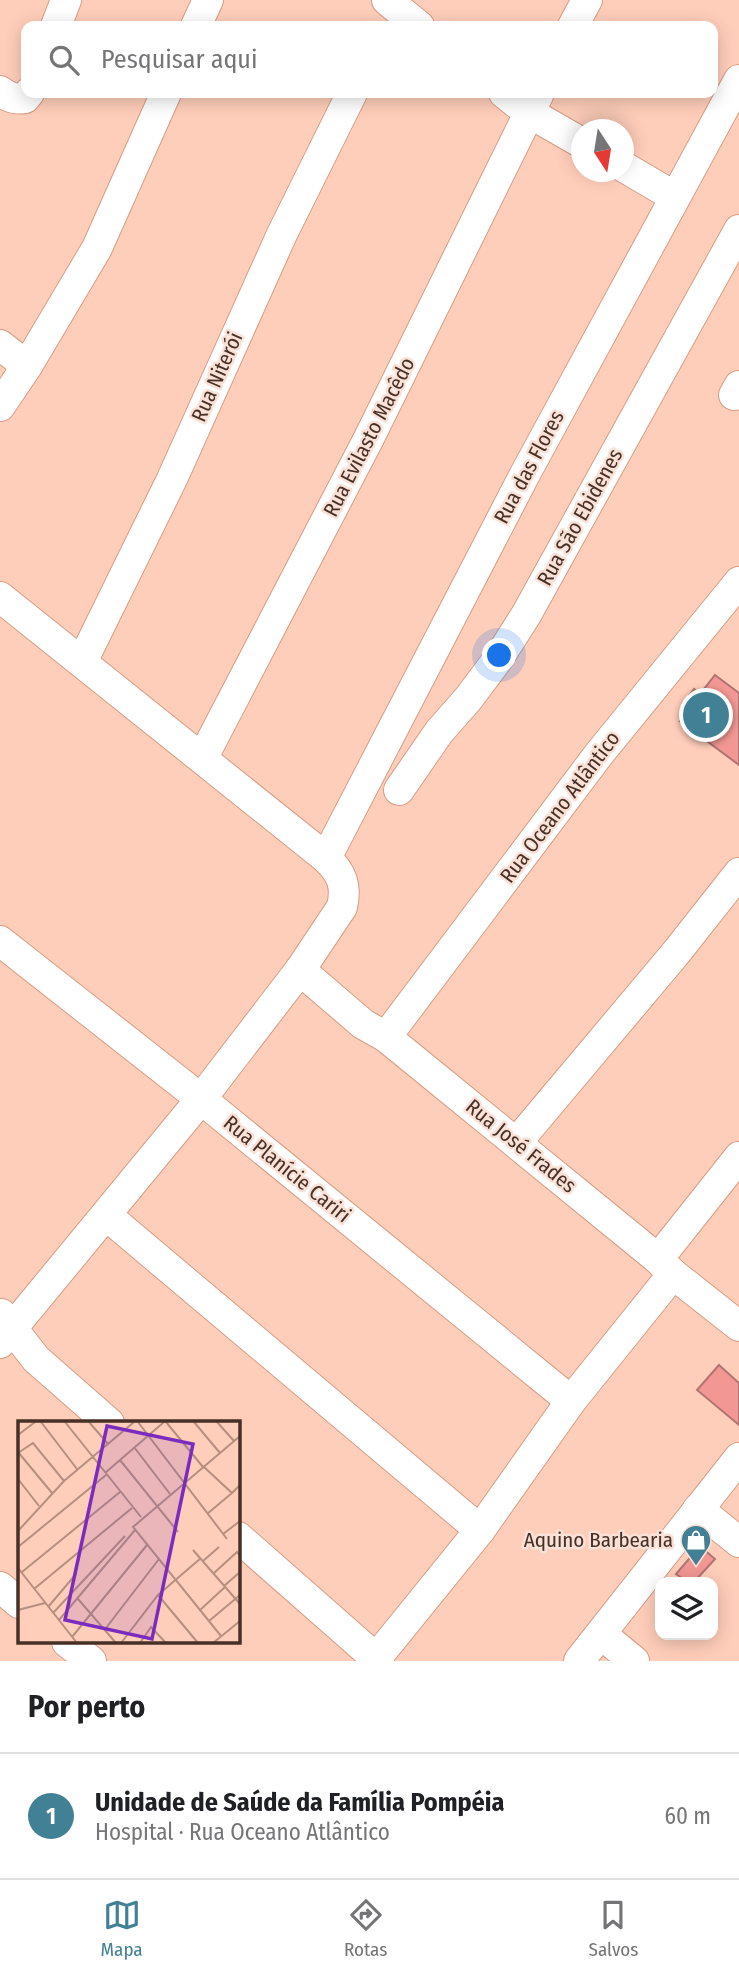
<!DOCTYPE html>
<html lang="pt">
<head>
<meta charset="utf-8">
<style>
  :root { --surface:#fff; --page:#f2f2f2; --text:#202124; --muted:#757577; --line:#e0e0e0; --accent:#428095 }
  body { margin:0; font-family:"Fira Sans Condensed",sans-serif; background:var(--page); color:var(--text) }
  .controls { position:absolute; right:21px; bottom:21px; display:grid; overflow:hidden; border-radius:14px; box-shadow:0 4px 18px #0003 }
  .controls button { width:63px; height:63px; display:grid; place-items:center; padding:0; border:0; border-bottom:2px solid var(--line); background:var(--surface); color:var(--text); font:35px sans-serif }
  .compass { position:absolute; left:571px; top:119px; width:63px; height:63px; border-radius:50%; background:var(--surface); box-shadow:0 4px 18px #0003; rotate:168deg }
  .you { position:absolute; left:500px; top:656px; width:24px; height:24px; margin:-18px; border:5px solid #fff; border-radius:50%; background:#1a73e8; box-shadow:0 0 0 10px #1a73e833 }
  .badge { display:grid; place-items:center; width:46px; height:46px; border-radius:50%; background:var(--accent); color:#fff; font-size:23px; font-weight:700 }
  .pin { position:absolute; translate:-50% -50%; border:4px solid #fff; box-shadow:0 2px 7px #0006 }
  .list { margin:0; padding:0; list-style:none }
  h2 { display:flex; justify-content:space-between; align-items:center; height:91px; margin:0; padding:0 28px; font-size:30px }
  h2 small { font-size:23px; font-weight:400; color:var(--muted) }
  .list li { display:grid; grid-template-columns:46px 1fr auto; gap:21px; align-items:center; box-sizing:border-box; height:126px; padding:0 28px; border-top:2px solid var(--line) }
  .list b { display:block; font-size:26px; white-space:nowrap }
  .list p { margin:0; font-size:23px; white-space:nowrap; color:var(--muted) }
  .list em { font-size:23px; font-style:normal; color:var(--muted) }
  .icon { flex:none; width:38px; height:38px; fill:none; stroke:currentColor; stroke-width:2; stroke-linecap:round; stroke-linejoin:round }
  .map { position:relative; flex:none; width:739px; height:1661px; overflow:hidden }
  .search { position:absolute; background:var(--surface); box-shadow:0 4px 18px #0003; left:21px; right:21px; top:21px; height:77px; display:flex; align-items:center; gap:18px; box-sizing:border-box; padding:0 24px; border-radius:14px; color:var(--muted); font-size:26px }
  .sheet { height:217px; background:var(--surface) }
  nav { display:flex; justify-content:space-around; align-items:center; box-sizing:border-box; height:98px; border-top:2px solid var(--line); background:var(--surface); font-size:19px; color:var(--muted) }
  nav a { display:grid; justify-items:center; gap:4px }
  nav .on { color:var(--accent) }
  .map>svg:first-child { display:block }
  .building { fill:#f29793; stroke:#b17471; stroke-width:2 }
  .lines { fill:none; stroke-linecap:round; stroke-linejoin:round }
  .minor-casing { stroke:#d69c85; stroke-width:32 }
  .minor { stroke:#fff; stroke-width:30 }
  .labels { text-anchor:middle; dominant-baseline:central; stroke-width:5; stroke-linejoin:round; paint-order:stroke }
  .street-label { font-size:21px; fill:#473026; stroke:#fae1d7 }
  .poi-label { font-size:21px; fill:#473026; stroke:#fae1d7; text-anchor:end }
  .inset-road { fill:none; stroke:#b58f7f; stroke-width:2 }
  .view { fill:#7b2cbf; fill-opacity:0.15; stroke:#7b2cbf; stroke-width:3.5 }
  .inset-edge { fill:none; stroke:#473026; stroke-width:3.5 }
</style>
</head>
<body>
<div class="map">
<svg width="739" height="1661" viewBox="0 0 739 1661">
  <rect width="100%" height="100%" fill="#ffceba"/>
  <g class="building">
    <path d="M715 675 739 693V765L680 721 690 709 683 704 694 689 700 694Z"/>
    <path d="M719 1365 739 1383V1425L697 1390Z"/>
    <path d="M700 1546 715 1559 694 1582H688L676 1574Z"/>
  </g>
  <g class="lines">
    <g class="minor-casing">
      <g id="minor">
        <path d="M387 0 419 26"/>
        <path d="M56 26 66 0"/>
        <path d="M196 26 208 0"/>
        <path d="M573 26 587 0"/>
        <path d="M0 91C8 97 15 100 25 98L29 93"/>
        <path d="M504 93 528 112 582 143"/>
        <path d="M624 167 675 197"/>
        <path d="M0 345 27 366"/>
        <path d="M734 395 739 386"/>
        <path d="M0 406 27 366 97 248 166 93"/>
        <path d="M0 597 326 858C342 873 347 886 342 907L300 970 201 1099 0 1343"/>
        <path d="M82 662 172 479 282 234 352 93"/>
        <path d="M203 757 369 438 539 93"/>
        <path d="M399 790 439 732 468 699 498 659 526 615 739 230"/>
        <path d="M326 858 525 474 739 80"/>
        <path d="M0 941 201 1099 571 1401"/>
        <path d="M300 970 363 1024 386 1037 658 1259 673 1274 739 1326"/>
        <path d="M386 1037 599 754 739 582"/>
        <path d="M517 1142 675 954 739 873"/>
        <path d="M106 1215 480 1530"/>
        <path d="M658 1259 739 1157"/>
        <path d="M1 1314 36 1359 109 1423"/>
        <path d="M698 1509 739 1542"/>
        <path d="M238 1537 379 1661"/>
        <path d="M0 1587 19 1603"/>
        <path d="M601 1634 634 1661"/>
        <path d="M67 1642 91 1661"/>
        <path d="M374 1661 480 1530 571 1401 673 1274"/>
        <path d="M579 1661 739 1458"/>
      </g>
    </g>
    <use href="#minor" class="minor"/>
  </g>
  <defs>
    <g id="shop-pin" transform="scale(1.575)"><path d="M0 17L-7.5 6A9.5 9.5 0 1 1 7.5 6Z" fill="#428095" stroke="#fae1d7"/><path d="M-5-2.5h2.3a2.7 3.5 0 0 1 5.4 0H5L5.5 6h-11ZM-1.5-2.5h3a1.5 2.3 0 0 0-3 0Z" fill="#fff"/></g>
  </defs>
  <g fill-rule="evenodd">
    <use href="#shop-pin" x="696" y="1540"/>
  </g>
  <g class="labels">
    <g class="street-label">
      <text transform="translate(217 377) rotate(-66)">Rua Niterói</text>
      <text transform="translate(369 437) rotate(-63)">Rua Evilasto Macêdo</text>
      <text transform="translate(529 467) rotate(-62)">Rua das Flores</text>
      <text transform="translate(580 517) rotate(-61)">Rua São Ebidenes</text>
      <text transform="translate(560 807) rotate(-53)">Rua Oceano Atlântico</text>
      <text transform="translate(521 1146) rotate(39)">Rua José Frades</text>
      <text transform="translate(287 1169) rotate(39)">Rua Planície Cariri</text>
    </g>
    <g class="poi-label">
      <text x="673" y="1540">Aquino Barbearia</text>
    </g>
  </g>
  <g transform="translate(18 1421)">
    <rect width="222" height="222" fill="#ffceba"/>
    <path class="inset-road" d="M23 1 59 48M47 1 123 96M71 1 90 23M120 1 209 118M148 1 185 46M176 1 202 32M199 1 216 20M0 14 17 1M116 26 152 73M0 31 34 72M0 32 15 22 46 60M102 39 160 111M186 46 214 72 222 64M87 52 146 1M0 58 21 85M189 93 214 72M0 110 46 60 116 1M205 113 222 100M0 126 88 54M175 129 222 183M185 140 201 126M0 147 59 222M4 151 102 71M196 152 219 131 222 135M206 165 222 151M16 168 114 87M140 174 180 222M60 178 98 222M30 186 58 153M0 189 27 182M182 189 207 166M35 192 107 115M41 199 117 109M191 200 222 174M88 207 141 138M203 215 115 106 222 15M54 216 129 124M103 222 140 174 183 137M122 222 133 206 148 222M195 222 222 200"/>
    <path class="view" d="M89 5 175 23 134 218 47 199Z"/>
    <rect width="222" height="222" class="inset-edge"/>
  </g>
</svg>
<div class="controls">
<button><svg class="icon" aria-label="layers" viewBox="0 0 24 24"><path d="M12 4l9 5-9 5-9-5zM3 14l9 5 9-5"/></svg></button>
</div>
<svg class="compass" viewBox="-18 -18 36 36"><path d="M0-13l5 13h-10z" fill="#e53935"/><path d="M0 13l5-13h-10z" fill="#757577"/></svg>
<div class="you"></div>
<div class="pin badge" style="left:706px;top:715px">1</div>
<div class="search"><svg class="icon" aria-label="search" viewBox="0 0 24 24"><circle cx="10" cy="10" r="6"/><path d="M15 15l6 6"/></svg>Pesquisar aqui</div>
</div>
<section class="sheet">
<h2>Por perto<small></small></h2>
<ul class="list">
<li><span class="badge">1</span><div><b>Unidade de Saúde da Família Pompéia</b><p>Hospital · Rua Oceano Atlântico</p></div><em>60 m</em></li>
</ul>
</section>
<nav>
<a class="on"><svg class="icon" aria-label="map" viewBox="0 0 24 24"><path d="M3 6l6-2 6 2 6-2v14l-6 2-6-2-6 2zM9 4v14M15 6v14"/></svg>Mapa</a>
<a><svg class="icon" aria-label="directions" viewBox="0 0 24 24"><path d="M12 3l9 9-9 9-9-9zM9 14v-3h6M13 9l2 2-2 2"/></svg>Rotas</a>
<a><svg class="icon" aria-label="saved" viewBox="0 0 24 24"><path d="M7 4h10v16l-5-4-5 4z"/></svg>Salvos</a>
</nav>
</body>
</html>
